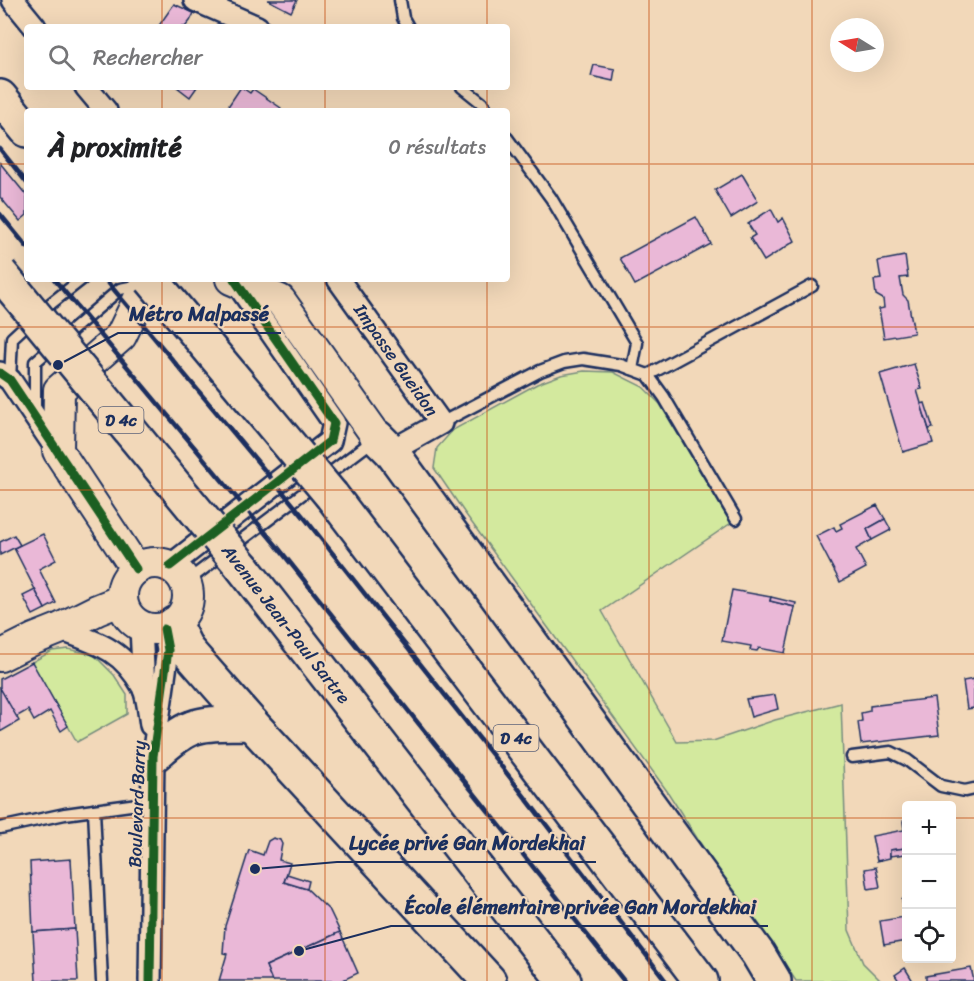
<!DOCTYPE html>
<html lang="fr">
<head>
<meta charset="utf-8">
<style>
  :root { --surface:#fff; --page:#f6f6f6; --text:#202124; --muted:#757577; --line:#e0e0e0 }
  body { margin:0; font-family:Sriracha,sans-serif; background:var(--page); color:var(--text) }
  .controls { position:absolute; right:18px; bottom:18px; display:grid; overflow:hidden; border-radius:6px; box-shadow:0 6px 24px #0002 }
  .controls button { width:54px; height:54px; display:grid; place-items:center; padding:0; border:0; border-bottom:2px solid var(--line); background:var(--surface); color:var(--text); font:30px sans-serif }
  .compass { position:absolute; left:830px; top:18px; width:54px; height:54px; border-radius:50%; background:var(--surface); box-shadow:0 6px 24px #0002; rotate:281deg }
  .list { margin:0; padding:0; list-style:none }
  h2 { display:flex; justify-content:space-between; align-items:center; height:78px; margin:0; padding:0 24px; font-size:26px }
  h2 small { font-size:20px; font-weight:400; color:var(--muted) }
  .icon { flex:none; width:33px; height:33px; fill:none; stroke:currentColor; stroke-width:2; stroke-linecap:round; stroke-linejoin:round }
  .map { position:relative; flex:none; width:974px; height:981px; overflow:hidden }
  .search { position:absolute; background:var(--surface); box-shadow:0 6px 24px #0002; left:24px; top:24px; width:486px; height:66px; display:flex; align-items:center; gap:15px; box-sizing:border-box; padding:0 21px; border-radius:6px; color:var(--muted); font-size:22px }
  .panel { position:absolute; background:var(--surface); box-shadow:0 6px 24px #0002; left:24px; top:108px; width:486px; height:174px; border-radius:6px }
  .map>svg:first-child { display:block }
  .green { fill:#d3e99e; stroke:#778c7e; stroke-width:1.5 }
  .building { fill:#eab8d7; stroke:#1b2f5e; stroke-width:1.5 }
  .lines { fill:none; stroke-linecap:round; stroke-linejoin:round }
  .lane-casing { stroke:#1b2f5e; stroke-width:15 }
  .street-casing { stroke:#1b2f5e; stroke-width:26 }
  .secondary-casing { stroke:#1b2f5e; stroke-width:34 }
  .highway-casing { stroke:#1b2f5e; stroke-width:38 }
  .lane { stroke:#f2d8b9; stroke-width:10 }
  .street { stroke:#f2d8b9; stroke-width:21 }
  .secondary { stroke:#f2d8b9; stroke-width:30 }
  .highway { stroke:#f2d8b9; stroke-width:33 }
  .rail { stroke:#1b2f5e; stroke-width:4.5 }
  .highway-bridge-casing { stroke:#1b2f5e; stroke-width:38; stroke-linecap:butt }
  .highway-bridge { stroke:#f2d8b9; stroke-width:33 }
  .cycleway-casing { stroke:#f2d8b9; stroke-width:13 }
  .cycleway { stroke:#1b5e20; stroke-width:9 }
  .grid { fill:none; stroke:#c95318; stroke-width:1.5; stroke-opacity:0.55 }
  .labels { text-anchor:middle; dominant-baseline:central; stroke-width:4.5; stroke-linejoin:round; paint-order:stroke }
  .shield { fill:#f2d8b9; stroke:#5c6279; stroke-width:1.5 }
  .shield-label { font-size:16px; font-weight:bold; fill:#1b2f5e }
  .street-label { font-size:18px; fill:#1b2f5e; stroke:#f2d8b9 }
  .leader { fill:none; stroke:#1b2f5e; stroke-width:2 }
  .callout-dot { fill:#1b2f5e; stroke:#f2d8b9; stroke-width:2 }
  .callout-label { font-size:20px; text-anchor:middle; font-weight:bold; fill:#1b2f5e; stroke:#f2d8b9; stroke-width:4.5; stroke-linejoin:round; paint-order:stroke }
</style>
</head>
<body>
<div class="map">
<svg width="974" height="981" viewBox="0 0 974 981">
  <rect width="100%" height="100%" fill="#f2d8b9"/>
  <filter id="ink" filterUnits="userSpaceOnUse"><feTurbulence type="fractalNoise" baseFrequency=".0167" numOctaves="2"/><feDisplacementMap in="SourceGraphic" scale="12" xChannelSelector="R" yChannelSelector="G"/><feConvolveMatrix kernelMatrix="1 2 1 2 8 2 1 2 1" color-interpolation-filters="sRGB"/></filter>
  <g filter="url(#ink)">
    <g class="green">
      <path d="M584 371 613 372 643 387 660 404 731 523 602 611 677 742 713 741 775 720 841 703 849 930 863 963 881 981H796L754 918 750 921 667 791 464 512 434 468 437 448 453 430 537 384 561 375Z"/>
      <path d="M68 649 94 655 114 675 127 695V714L77 742 32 662 52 651Z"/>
    </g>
    <g class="building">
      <path d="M268 0H297L291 12Z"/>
      <path d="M174 4 194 13 190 21 185 27H158Z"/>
      <path d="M594 65 615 69 613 81 591 76Z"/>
      <path d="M177 87H197L190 97Z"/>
      <path d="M241 87 250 93 253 89 281 108 280 111H225Z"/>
      <path d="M0 163 27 196V215L20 221 0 197Z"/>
      <path d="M742 174 758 201 731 218 715 190Z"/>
      <path d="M771 209 778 222 783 218 795 241 764 261 750 238 755 235 748 224Z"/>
      <path d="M696 217 711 244 635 285 620 258Z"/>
      <path d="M905 256 908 277 900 278 903 295 908 300 914 333 884 338 879 309 884 308 883 299 876 295 874 280 881 279 878 261Z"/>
      <path d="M914 364 922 389 917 390 933 443 903 452 880 374Z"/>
      <path d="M925 403 933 428 929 429 921 404Z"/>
      <path d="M877 505 885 519 867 529 872 540 856 549 866 568 840 582 816 536 834 527 836 531 842 528 840 524Z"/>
      <path d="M885 519 891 530 872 540 867 529Z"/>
      <path d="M43 534 56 560 39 569 56 603 45 609 14 548Z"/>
      <path d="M14 535 20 545 0 555V542Z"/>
      <path d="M35 590 45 609 33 615 23 596Z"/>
      <path d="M732 590 771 597 770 601 795 607 785 653 759 648 757 651 750 650 751 646 722 641Z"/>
      <path d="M771 597 796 603 795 607 770 601Z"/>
      <path d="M32 662 68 726 61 731 50 711 34 721 28 710 16 717 0 688V679Z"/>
      <path d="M974 679V708L967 709 963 681Z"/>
      <path d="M0 688 19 721 0 732Z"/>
      <path d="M775 695 778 709 751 717 746 699Z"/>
      <path d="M934 698 939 735 861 744 858 722 862 721 861 713 870 711V706Z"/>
      <path d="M906 820V848L890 850V858L877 861 872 836 904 830 903 821Z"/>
      <path d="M273 838 280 840 282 844 279 860 290 863 284 882 307 889 330 911 340 932 266 966 272 981H219L227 954 223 953 225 926 249 850 263 855 268 841Z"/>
      <path d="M906 848V854L890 856V850Z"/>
      <path d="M71 859 75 929 33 932 30 862Z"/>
      <path d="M876 867 880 887 868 889 865 869Z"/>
      <path d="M287 874 309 881 307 889 284 882Z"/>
      <path d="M906 898V941L884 945 880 921 905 917 902 899Z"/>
      <path d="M75 929 78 981H36L33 932Z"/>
      <path d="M340 932 358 973 341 981H272L266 966Z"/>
      <path d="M905 968 913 981H899L895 975Z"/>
      <path d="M971 968 974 981H926V976Z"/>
    </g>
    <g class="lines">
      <g class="lane-casing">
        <g id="lane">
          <path d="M400 0 403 18 408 27"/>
          <path d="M462 87 482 103 487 111"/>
          <path d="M507 138 551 198 637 343 632 369"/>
          <path d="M648 375 812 286"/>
          <path d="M10 380 12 338 40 312 82 279"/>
          <path d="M35 413V362L120 289 140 285"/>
          <path d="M441 423 540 371 564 362 583 359 621 365 648 375 664 397 736 519"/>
          <path d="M186 582 375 439"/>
          <path d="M852 757 891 752 907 760 941 786 965 791 974 789"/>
          <path d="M0 828 65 814 94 810"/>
          <path d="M102 981 94 810 152 802"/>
        </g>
      </g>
      <g class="street-casing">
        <g id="street">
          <path d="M13 0 35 27"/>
          <path d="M195 0 257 27"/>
          <path d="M86 87 106 111"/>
          <path d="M338 279 441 423 391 451"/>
          <path d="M0 373 10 380 58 451"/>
          <path d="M170 566 330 441 334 423 236 282"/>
          <path d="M141 627 144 689"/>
          <path d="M59 629C98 643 122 649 143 687 148 697 149 713 151 725"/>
          <path d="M150 981 153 756 168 650 164 629"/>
        </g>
      </g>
      <g class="secondary-casing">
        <g id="secondary">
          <path d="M231 279 280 300 377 437"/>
          <circle cx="155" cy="596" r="33"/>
          <path d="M136 569 58 451 59 390 121 336 146 284 151 279"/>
          <path d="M0 656 34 639 59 629 97 610 122 600"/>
        </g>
      </g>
      <g class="highway-casing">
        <g id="highway">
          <path d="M0 97 27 130"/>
          <path d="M377 437 391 451 758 954 774 981"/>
          <path d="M332 496 701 981"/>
          <path d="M243 568 564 981"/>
          <path d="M174 624 187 650 251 723 489 981"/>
          <path d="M153 756C165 746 178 733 192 728 210 721 232 724 251 723"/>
        </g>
      </g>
      <use href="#lane" class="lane"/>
      <use href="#street" class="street"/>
      <use href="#secondary" class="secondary"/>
      <use href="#highway" class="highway"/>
      <g class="rail">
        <path d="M0 149 27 183"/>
        <path d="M0 214 27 247"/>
        <path d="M54 279 276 545 624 981"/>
        <path d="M105 279 307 521 505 771 666 981"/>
      </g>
      <g class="highway-bridge-casing">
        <g id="highway-bridge">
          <path d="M0 273 243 568"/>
          <path d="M151 279 332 496"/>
        </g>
      </g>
      <use href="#highway-bridge" class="highway-bridge"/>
      <g class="cycleway-casing">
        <g id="cycleway">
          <path d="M0 373 10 380 136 569"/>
          <path d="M170 566 330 441 334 423 234 279"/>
          <path d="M150 981 153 756 168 650 164 629"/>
        </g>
      </g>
      <use href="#cycleway" class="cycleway"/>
    </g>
  </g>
  <path class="grid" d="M162 0V27M325 0V27M487 0V27M649 0V981M812 0V981M162 87V111M325 87V111M487 87V111M0 164H27M507 164H974M162 279V981M325 279V981M487 279V981M0 327H974M0 490H974M0 654H974M0 818H906M952 818H974"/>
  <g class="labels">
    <g class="shield">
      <rect x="98.5" y="407" width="45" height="26" rx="4.5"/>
      <rect x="493.5" y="725" width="45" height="26" rx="4.5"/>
    </g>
    <g class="shield-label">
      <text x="121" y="420">D 4c</text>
      <text x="516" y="738">D 4c</text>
    </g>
    <g class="street-label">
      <text transform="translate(396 360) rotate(55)">Impasse Gueidon</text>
      <text transform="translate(286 624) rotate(52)">Avenue Jean-Paul Sartre</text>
      <text transform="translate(137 804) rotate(-88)">Boulevard Barry</text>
    </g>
  </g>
  <path class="leader" d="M58 365L118 333H281M255 869L337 862H596M299 951L391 926H768"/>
  <g class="callout-dot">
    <circle cx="58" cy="365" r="6"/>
    <circle cx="255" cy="869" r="6"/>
    <circle cx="299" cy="951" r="6"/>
  </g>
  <g class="callout-label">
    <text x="199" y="321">Métro Malpassé</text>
    <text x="467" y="850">Lycée privé Gan Mordekhai</text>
    <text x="580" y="914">École élémentaire privée Gan Mordekhai</text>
  </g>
</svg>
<div class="controls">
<button>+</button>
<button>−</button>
<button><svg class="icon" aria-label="locate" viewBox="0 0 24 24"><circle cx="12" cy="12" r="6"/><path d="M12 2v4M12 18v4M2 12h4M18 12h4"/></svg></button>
</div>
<svg class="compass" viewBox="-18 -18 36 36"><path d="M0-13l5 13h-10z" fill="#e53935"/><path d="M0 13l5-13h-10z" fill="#757577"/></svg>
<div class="search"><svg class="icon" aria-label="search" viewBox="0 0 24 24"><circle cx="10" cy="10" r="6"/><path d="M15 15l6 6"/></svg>Rechercher</div>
<section class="panel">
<h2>À proximité<small>0 résultats</small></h2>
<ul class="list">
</ul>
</section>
</div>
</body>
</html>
